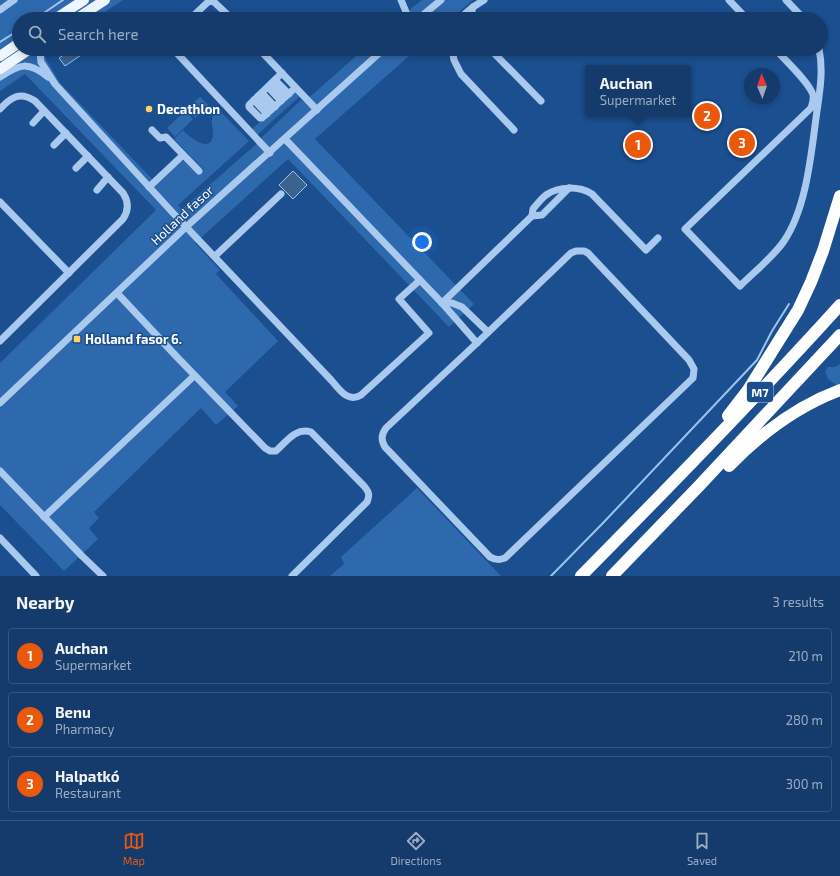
<!DOCTYPE html>
<html lang="en">
<head>
<meta charset="utf-8">
<style>
  :root { --surface:#143b6b; --page:#214673; --text:#f1f3f6; --muted:#9dadc1; --line:#33557e; --accent:#ea580c }
  body { margin:0; font-family:"Exo 2",sans-serif; background:var(--page); color:var(--text) }
  .compass { position:absolute; left:744px; top:68px; width:36px; height:36px; border-radius:50%; background:var(--surface); box-shadow:0 2px 6px #0003; rotate:358deg }
  .you { position:absolute; left:422px; top:242px; width:14px; height:14px; margin:-10px; border:3px solid #fff; border-radius:50%; background:#1a73e8; box-shadow:0 0 0 6px #1a73e833 }
  .badge { display:grid; place-items:center; width:26px; height:26px; border-radius:50%; background:var(--accent); color:#fff; font-size:13px; font-weight:700 }
  .pin { position:absolute; translate:-50% -50%; border:2px solid #fff; box-shadow:0 1px 4px #0006 }
  .popup { position:absolute; left:585px; top:65px; width:106px; height:52px; box-sizing:border-box; display:grid; place-content:center; border-radius:4px; background:var(--surface); filter:drop-shadow(0 1px 3px #0005); font-size:13px; white-space:nowrap; color:var(--muted) }
  .popup b { font-size:15px; color:var(--text) }
  .popup::after { content:''; position:absolute; left:50%; top:100%; margin-left:-8px; border:8px solid transparent; border-top-color:var(--surface) }
  .list { margin:0; padding:0; list-style:none }
  h2 { display:flex; justify-content:space-between; align-items:center; height:52px; margin:0; padding:0 16px; font-size:17px }
  h2 small { font-size:13px; font-weight:400; color:var(--muted) }
  .list li { display:grid; grid-template-columns:26px 1fr auto; gap:12px; align-items:center; box-sizing:border-box; height:56px; margin:0 8px 8px; padding:0 8px; border:1px solid var(--line); border-radius:4px }
  .list b { display:block; font-size:15px; white-space:nowrap }
  .list p { margin:0; font-size:13px; white-space:nowrap; color:var(--muted) }
  .list em { font-size:13px; font-style:normal; color:var(--muted) }
  .icon { flex:none; width:22px; height:22px; fill:none; stroke:currentColor; stroke-width:2; stroke-linecap:round; stroke-linejoin:round }
  .map { position:relative; flex:none; width:840px; height:576px; overflow:hidden }
  .search { position:absolute; background:var(--surface); box-shadow:0 2px 6px #0003; left:12px; right:12px; top:12px; height:44px; display:flex; align-items:center; gap:10px; box-sizing:border-box; padding:0 14px; border-radius:22px; color:var(--muted); font-size:15px }
  .sheet { height:244px; background:var(--surface) }
  nav { display:flex; justify-content:space-around; align-items:center; box-sizing:border-box; height:56px; border-top:1px solid var(--line); background:var(--surface); font-size:11px; color:var(--muted) }
  nav a { display:grid; justify-items:center; gap:2px }
  nav .on { color:var(--accent) }
  .map>svg:first-child { display:block }
  .green { fill:#2e69ad }
  .water { fill:#3c6290; stroke:#9cc4f0 }
  .lines { fill:none; stroke-linecap:round; stroke-linejoin:round }
  .stream { stroke:#9cc4f0; stroke-width:2 }
  .minor { stroke:#a9c9ee; stroke-width:7 }
  .major { stroke:#f0f6ff; stroke-width:10 }
  .highway { stroke:#fff; stroke-width:12 }
  .poi-dot { fill:#ffd166; stroke:#1b4f8f; stroke-width:1.5 }
  .labels { text-anchor:middle; dominant-baseline:central; stroke-width:3; stroke-linejoin:round; paint-order:stroke }
  .shield { fill:#1b4f8f; stroke:#bbcadd; stroke-width:1 }
  .shield-label { font-size:12px; font-weight:bold; fill:#fff }
  .poi-label { font-size:13px; font-weight:bold; fill:#fff; stroke:#1b4f8f; text-anchor:start }
  .street-label { font-size:13px; fill:#fff; stroke:#1b4f8f }
</style>
</head>
<body>
<div class="map">
<svg width="840" height="576" viewBox="0 0 840 576">
  <rect width="100%" height="100%" fill="#1b4f8f"/>
  <g class="green">
    <path d="M0 0H123L94 19H19V49H49L46 51 45 57 60 83 156 183 181 161H184L198 175 204 170 174 139 183 130C189 137 210 154 213 136 214 130 211 125 212 120 212 115 215 112 219 110L249 141 178 205 182 209 262 139 261 138 301 100 304 102 364 49H417L315 139 474 304 449 327 288 159 195 243 220 270 216 274 278 341 225 392 238 406 216 425 201 408 94 512 99 518 89 528 98 539 64 571 0 505V363L156 210 25 74 0 91Z"/>
    <path d="M422 0H473L451 19H398Z"/>
    <path d="M294 90 300 96 256 136 251 130Z"/>
    <path d="M200 97 208 105 195 118 186 109Z"/>
    <path d="M185 111 193 119 175 137 167 128Z"/>
    <path d="M840 364V384L836 385 828 379 825 372 828 367H835Z"/>
    <path d="M417 488 501 576H330L344 564 341 557Z"/>
  </g>
  <g class="water">
    <path d="M73 49H90L65 66 59 58Z"/>
    <path d="M293 171 307 185 293 199 279 185Z"/>
  </g>
  <g class="lines">
    <g class="stream">
      <path d="M35 19 63 0"/>
      <path d="M0 42 19 30"/>
      <path d="M551 576 603 523 757 360 772 331 789 304"/>
    </g>
    <g class="minor">
      <path d="M401 0 409 19"/>
      <path d="M729 0 747 19"/>
      <path d="M786 0 804 19"/>
      <path d="M0 10 14 0"/>
      <path d="M190 19 208 2 213 1 232 19"/>
      <path d="M418 19 441 0"/>
      <path d="M459 19 473 7"/>
      <path d="M470 19 473 7 484 0"/>
      <path d="M43 49 40 53 41 62 55 84 173 213 332 381C340 390 348 403 361 395L429 333 399 299 420 280"/>
      <path d="M173 49 270 153"/>
      <path d="M259 49 317 110"/>
      <path d="M452 49 454 60 461 74 514 130"/>
      <path d="M490 49 541 101"/>
      <path d="M775 49C784 59 810 83 813 95 814 100 812 104 811 108L685 229 740 286C753 273 775 255 784 241 806 209 811 156 816 118 819 96 824 72 819 49"/>
      <path d="M282 73 249 105V107L260 118H262L295 88"/>
      <path d="M0 77C20 64 28 61 48 77"/>
      <path d="M275 80 289 94"/>
      <path d="M272 83 285 97"/>
      <path d="M268 87 281 101"/>
      <path d="M262 93 275 107"/>
      <path d="M258 96 271 110"/>
      <path d="M254 100 267 114"/>
      <path d="M0 109C11 97 20 91 35 101L123 193C129 202 129 210 123 219L0 341"/>
      <path d="M33 123 44 111"/>
      <path d="M152 130 160 138 166 137 199 171"/>
      <path d="M285 139 442 303 532 216 542 215 569 188"/>
      <path d="M54 145 66 133"/>
      <path d="M76 168 88 156"/>
      <path d="M149 187 183 155"/>
      <path d="M97 190 108 177"/>
      <path d="M0 202 69 273"/>
      <path d="M532 216 533 209C537 204 541 199 546 195 559 186 579 186 592 194L646 250 658 238"/>
      <path d="M576 251H584L588 253 689 360 694 369 693 378 505 558C499 560 496 560 490 557L385 447C381 440 381 435 386 428L477 343 571 253Z"/>
      <path d="M215 256 281 194"/>
      <path d="M117 293 176 356 265 448 270 451H276C286 442 296 427 311 432L364 486C369 492 370 495 367 502L292 576"/>
      <path d="M442 303H452L462 307 488 332"/>
      <path d="M442 303 477 343"/>
      <path d="M0 403 186 227 384 49"/>
      <path d="M0 471 82 556 103 576"/>
      <path d="M44 517 194 376"/>
      <path d="M0 538 36 576"/>
    </g>
    <g class="major">
      <path d="M55 19 84 0"/>
      <path d="M76 19 105 0"/>
      <path d="M0 56 19 43"/>
      <path d="M0 69 30 49"/>
    </g>
    <g class="highway">
      <path d="M728 416 748 390 798 310 811 282 823 251 840 196"/>
      <path d="M729 466C761 433 797 406 840 390"/>
      <path d="M581 576C669 487 756 398 840 305"/>
      <path d="M612 576 699 486 840 335"/>
    </g>
  </g>
  <g class="poi-dot">
    <circle cx="149" cy="109" r="4"/>
    <rect x="73" y="335" width="8" height="8" rx="2"/>
  </g>
  <g class="labels">
    <rect class="shield" x="747" y="382" width="26" height="20" rx="3"/>
    <g class="shield-label">
      <text x="760" y="392">M7</text>
    </g>
    <g class="poi-label">
      <text x="157" y="109">Decathlon</text>
      <text x="85" y="339">Holland fasor 6.</text>
    </g>
    <g class="street-label">
      <text transform="translate(182 215) rotate(-43)">Holland fasor</text>
    </g>
  </g>
</svg>
<svg class="compass" viewBox="-18 -18 36 36"><path d="M0-13l5 13h-10z" fill="#e53935"/><path d="M0 13l5-13h-10z" fill="#9dadc1"/></svg>
<div class="you"></div>
<div class="pin badge" style="left:638px;top:145px">1</div>
<div class="popup"><b>Auchan</b>Supermarket</div>
<div class="pin badge" style="left:707px;top:116px">2</div>
<div class="pin badge" style="left:742px;top:143px">3</div>
<div class="search"><svg class="icon" aria-label="search" viewBox="0 0 24 24"><circle cx="10" cy="10" r="6"/><path d="M15 15l6 6"/></svg>Search here</div>
</div>
<section class="sheet">
<h2>Nearby<small>3 results</small></h2>
<ul class="list">
<li><span class="badge">1</span><div><b>Auchan</b><p>Supermarket</p></div><em>210 m</em></li>
<li><span class="badge">2</span><div><b>Benu</b><p>Pharmacy</p></div><em>280 m</em></li>
<li><span class="badge">3</span><div><b>Halpatkó</b><p>Restaurant</p></div><em>300 m</em></li>
</ul>
</section>
<nav>
<a class="on"><svg class="icon" aria-label="map" viewBox="0 0 24 24"><path d="M3 6l6-2 6 2 6-2v14l-6 2-6-2-6 2zM9 4v14M15 6v14"/></svg>Map</a>
<a><svg class="icon" aria-label="directions" viewBox="0 0 24 24"><path d="M12 3l9 9-9 9-9-9zM9 14v-3h6M13 9l2 2-2 2"/></svg>Directions</a>
<a><svg class="icon" aria-label="saved" viewBox="0 0 24 24"><path d="M7 4h10v16l-5-4-5 4z"/></svg>Saved</a>
</nav>
</body>
</html>
